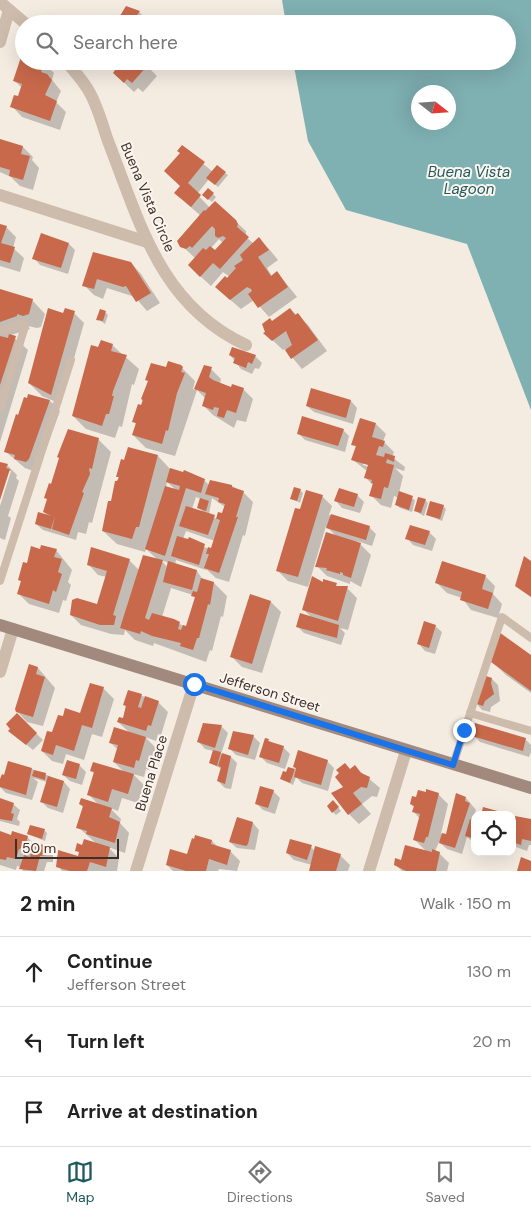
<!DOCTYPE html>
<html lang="en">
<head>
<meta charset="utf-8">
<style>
  :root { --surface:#fff; --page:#f6f6f6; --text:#222; --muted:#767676; --line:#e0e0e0; --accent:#1f5a5e }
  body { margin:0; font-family:"DM Sans",sans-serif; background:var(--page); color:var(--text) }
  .controls { position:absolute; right:15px; bottom:15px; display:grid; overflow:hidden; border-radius:10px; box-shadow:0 5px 20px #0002 }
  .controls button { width:45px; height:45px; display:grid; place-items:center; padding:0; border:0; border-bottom:1px solid var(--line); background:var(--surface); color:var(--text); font:25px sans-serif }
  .compass { position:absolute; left:411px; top:85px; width:45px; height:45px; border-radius:50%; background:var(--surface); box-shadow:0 5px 20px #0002; rotate:107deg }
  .scale { position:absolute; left:15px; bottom:12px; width:104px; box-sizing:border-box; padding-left:5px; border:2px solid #3b302b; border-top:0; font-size:14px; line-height:18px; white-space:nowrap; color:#3b302b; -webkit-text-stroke:4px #fbf5ee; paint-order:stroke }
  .stop { position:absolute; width:15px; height:15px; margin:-11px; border:4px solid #1a73e8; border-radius:50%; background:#fff }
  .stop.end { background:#1a73e8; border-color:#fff; box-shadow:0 1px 5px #0008 }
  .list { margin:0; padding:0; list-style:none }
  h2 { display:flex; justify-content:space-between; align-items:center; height:65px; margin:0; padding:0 20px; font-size:21px }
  h2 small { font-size:16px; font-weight:400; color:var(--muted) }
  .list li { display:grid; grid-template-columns:32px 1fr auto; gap:15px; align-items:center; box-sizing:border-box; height:70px; padding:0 20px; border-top:1px solid var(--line) }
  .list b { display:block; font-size:19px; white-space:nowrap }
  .list p { margin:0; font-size:16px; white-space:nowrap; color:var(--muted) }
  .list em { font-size:16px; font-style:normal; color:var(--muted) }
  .icon { flex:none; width:28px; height:28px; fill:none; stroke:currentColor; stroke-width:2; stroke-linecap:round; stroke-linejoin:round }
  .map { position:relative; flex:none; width:531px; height:871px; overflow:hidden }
  .search { position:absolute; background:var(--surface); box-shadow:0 5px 20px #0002; left:15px; right:15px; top:15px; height:55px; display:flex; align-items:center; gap:12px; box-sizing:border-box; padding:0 18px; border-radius:28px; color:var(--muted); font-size:19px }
  .sheet { height:275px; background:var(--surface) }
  nav { display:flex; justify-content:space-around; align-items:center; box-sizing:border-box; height:70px; border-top:1px solid var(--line); background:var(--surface); font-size:14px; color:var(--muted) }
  nav a { display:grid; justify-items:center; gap:2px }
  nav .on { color:var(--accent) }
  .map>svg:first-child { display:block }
  .water { fill:#7fb0b2; fill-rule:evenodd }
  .shadow { fill:#0003; fill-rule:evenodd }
  .building { fill:#c8694b }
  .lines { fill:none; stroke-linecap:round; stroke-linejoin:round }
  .service { stroke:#cdbbac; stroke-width:8 }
  .minor { stroke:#cdbbac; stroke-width:12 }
  .secondary { stroke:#a18a7d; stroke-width:12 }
  .route { stroke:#1a73e8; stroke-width:6 }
  .labels { text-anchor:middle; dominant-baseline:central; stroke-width:4; stroke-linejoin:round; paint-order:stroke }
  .street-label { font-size:14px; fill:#3b302b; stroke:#fbf5ee }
  .water-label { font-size:15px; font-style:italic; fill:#1f5a5e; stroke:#fbf5ee }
</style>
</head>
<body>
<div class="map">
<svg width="531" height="871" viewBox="0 0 531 871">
  <rect width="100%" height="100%" fill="#f4ebe1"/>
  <path class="water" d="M282 0H531V410L467 244 346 210 308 141 293 61H507V24H286ZM418 92H448V122H418Z"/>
  <g class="shadow">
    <path d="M139 12 145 18 143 24H117Z"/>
    <path d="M22 58 24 61 44 63 54 73 52 80 61 91 56 102 66 112 60 130 22 117 12 106 19 97 22 88 15 81Z"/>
    <path d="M142 61 157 76 143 92 138 88 134 92 114 73 116 70 110 64Z"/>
    <path d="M0 141 23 147 33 157 32 160 39 168 33 190 20 186 11 177 0 172Z"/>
    <path d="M182 146 213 172 225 173 228 175 218 187 209 179 197 194 210 208 235 221 246 231V237L254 244 259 239 269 249 278 260 267 268 272 276 277 272 297 297 269 317 254 300 241 309 227 297 230 277 223 272 211 286 199 275 195 258 179 243 201 216 186 203 182 186ZM219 239 223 243 215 251 211 248Z"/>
    <path d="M209 190 216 197 212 202 204 195Z"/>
    <path d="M0 225 6 227 16 237 13 248 24 258 20 272 0 266Z"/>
    <path d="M69 244 75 250 68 274 40 265 34 258Z"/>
    <path d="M93 254 131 263 141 274 160 303 147 311 135 297 107 288 103 299 94 295 84 285Z"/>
    <path d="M0 290 32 300 45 314 41 327 37 328 28 326 30 329 11 335 28 350 0 442Z"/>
    <path d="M290 309 308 325 327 351 302 369 285 349 283 350 265 333 272 322Z"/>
    <path d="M105 312 108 315 105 324 98 319Z"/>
    <path d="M74 313 84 323 61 404 42 396 29 383 64 314Z"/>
    <path d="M112 345 139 369 134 385 132 384 122 427 119 426 115 438 86 429 73 416 99 349Z"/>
    <path d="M230 355 255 356 262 363 259 369 255 368 252 374 241 369Z"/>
    <path d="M180 366 195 381 193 389 195 390 204 366 211 369 221 379 220 384 231 389H243L253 399 246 422 237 420 234 428 213 415 203 405 205 398 197 390 175 456 146 448 133 435 136 424 134 422 142 406V399L167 369Z"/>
    <path d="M312 390 351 401 357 408 353 424 314 412 307 406Z"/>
    <path d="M50 401 60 411 39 469 36 472 25 468 6 452Z"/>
    <path d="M376 424 386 434 383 441 394 452 392 457 405 467 404 471 395 468 403 476 399 493 415 500 412 512 400 508 397 505 399 498 394 496 391 508 381 505 371 495 374 486 365 477 367 471 353 460 357 448 353 444ZM363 463 374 466 373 468 363 465Z"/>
    <path d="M343 430 349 436 345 452 305 440 299 434Z"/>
    <path d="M98 439 111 452 92 523 89 522 86 534 78 532 76 540 43 530 36 524 48 516 44 512 60 458Z"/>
    <path d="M158 456 170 469 204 480 209 485 232 486 243 492 253 502 245 536 243 535 229 582 216 578 206 569V570L176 560 175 565 197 571 203 580 214 583 227 596 223 617 221 616 212 651 210 650 206 662 154 643 153 646 135 640 125 630 124 635 111 634 81 625 71 615 98 606 107 577 98 575 88 564 129 560 139 570 158 560 146 549 145 552 117 544 103 531 120 479 117 476ZM167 482 176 490 166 487ZM196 497 201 499 198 507 204 513 192 509ZM212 498 225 507 222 515 219 514 218 520 209 514ZM186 531 215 541 212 550 183 539ZM161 560 169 563 168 568ZM171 588 193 595 196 599 187 627 162 617Z"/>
    <path d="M0 463 7 465 17 475 16 478 19 481 8 516 11 518 5 540 0 538V506L11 471H8L0 498Z"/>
    <path d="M300 490 303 493 300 503 291 498Z"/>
    <path d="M357 495 364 502 360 513 342 508 336 501Z"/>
    <path d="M322 496 332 506 329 515 369 527 376 534 372 546 357 541 371 555 361 587 350 581V584L327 576 317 566 337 537 326 526 308 587 288 581 278 571 301 511Z"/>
    <path d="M425 500 428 503 424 516 415 511Z"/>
    <path d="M443 506 446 509 442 521 427 515Z"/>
    <path d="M429 532 436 539 432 551 413 545 407 538Z"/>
    <path d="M56 550 72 570 68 582 71 585 66 601 63 600 59 613 29 604 19 594 22 582 19 579 28 565 41 551Z"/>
    <path d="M485 576 495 586 493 594 502 604 498 618 471 610 462 598 447 593 437 583Z"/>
    <path d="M313 578 323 583 347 588 357 598 348 630 340 628 345 633 341 645 304 633 298 627 312 618 304 610Z"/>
    <path d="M251 596 271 602 281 612 262 673 242 667 232 657Z"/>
    <path d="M435 626 442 632 435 654 425 651 419 644Z"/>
    <path d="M531 656V693L506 675 492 662Z"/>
    <path d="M30 666 38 668 55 688 43 726 27 722 17 711Z"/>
    <path d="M492 679 498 685 500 701 491 707 490 712 482 710 476 703Z"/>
    <path d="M103 688 114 699 102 737 92 734 84 760 66 754 63 764 52 761 42 751 64 718 81 714Z"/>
    <path d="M129 691 158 702 168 712 161 735 158 734 156 741 145 737 156 748 149 770 146 769 144 777 133 774 144 785 138 803 122 798 118 811 110 808 121 819 120 823 129 833 125 853 108 847 119 858 117 871H62L58 866 78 858 80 854 77 850 83 846 98 845 78 827 84 808 80 804 99 805 89 795 95 774 91 771 125 773 114 762 118 750 110 742 130 733 118 722 123 719Z"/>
    <path d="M17 715 43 740 33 750 10 731Z"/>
    <path d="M221 726 228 733 221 754 231 757 237 763 231 789 225 788 218 781 222 769 210 763 214 751 205 749 199 742Z"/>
    <path d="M473 735 525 739 531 745V752L529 757 480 742Z"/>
    <path d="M253 736 260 743 255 760 236 755 230 749Z"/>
    <path d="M268 740 272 744 283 747 290 754 285 769 267 763 260 756Z"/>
    <path d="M327 761 334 768 328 791 302 783 296 777 293 785 282 779 294 770 296 773 295 767Z"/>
    <path d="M79 765 86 772 82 785 70 781 63 775Z"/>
    <path d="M355 767 380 788 377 797 372 796 362 804 371 814 359 824 349 814 345 787 351 770Z"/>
    <path d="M32 769 64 782 70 789 63 813 48 808 41 801 47 782 33 778 38 782 32 800 6 793 0 787V785Z"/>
    <path d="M273 791 280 798 275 814 263 810 256 803Z"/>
    <path d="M438 794 448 804 441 834 446 836 466 798 476 810 472 821 475 822V843L467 837 462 854 447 849 439 842 435 851 439 853 449 863 447 871H402L395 864 421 849 426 851 414 839 420 819 413 811 414 807 411 804Z"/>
    <path d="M0 800 13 804 20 810 17 819 20 822 19 826 0 821Z"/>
    <path d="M336 805 341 811 336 815 333 812Z"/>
    <path d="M237 819 253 823 259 830 255 850 237 848 230 842Z"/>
    <path d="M531 820V845H529L527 851 516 847 512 844V830Z"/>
    <path d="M44 830 47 833 45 841 28 834Z"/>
    <path d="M0 832 12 836 27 837 36 846 46 845 53 852V862H47L44 871H23L21 867 17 866 16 870 0 865Z"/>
    <path d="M212 841 218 847 230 851 240 861 237 871 219 869 218 871H173L167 865Z"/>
    <path d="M311 847 315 851 340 855 350 865 348 871H310L312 865 294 860 287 853Z"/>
  </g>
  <g class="building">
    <path d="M126 6 140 11 132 22 134 24H115Z"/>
    <path d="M21 57 24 61 45 62 41 72 47 74 52 80 45 95 57 101 50 121 10 107 14 95 18 96 22 84 13 81Z"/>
    <path d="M108 61H144L148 65 132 83 127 79 124 83 113 73 115 70Z"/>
    <path d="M0 139 23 146 21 154 30 156 23 180 9 176 10 170 0 167Z"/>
    <path d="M182 145 205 162 188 183 201 195 191 207 174 193 180 186 164 171 180 153 177 151Z"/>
    <path d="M217 165 226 172 215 185 206 178Z"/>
    <path d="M208 188 214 193 208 200 202 195Z"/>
    <path d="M215 201 236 220 238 224 237 227 249 237 220 269 213 263 200 277 188 265 203 248 206 250 210 246 215 250 226 238 223 236 218 238 215 236V229L212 226 192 248 190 246 186 249 180 247 177 241 204 210 205 211Z"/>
    <path d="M0 224 7 226 1 243 15 247 10 263 0 260Z"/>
    <path d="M41 233 69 243 61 268 32 259Z"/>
    <path d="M259 237 269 250 258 257 271 276 277 271 288 287 258 308 248 294 252 291 251 289 247 287 230 300 215 287 225 276 227 278 236 268 234 266 243 260 240 255Z"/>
    <path d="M93 252 131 262 151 293 136 302 126 286 123 287 97 279 94 289 82 286Z"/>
    <path d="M0 289 33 299 29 314 23 316 17 314V316L0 322Z"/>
    <path d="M48 308 63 313 65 308 75 311 51 395 28 383Z"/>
    <path d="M290 308 295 315 298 313 318 340 291 359 285 350 292 345 286 331 272 341 263 333 265 332 262 324 270 318 272 321Z"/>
    <path d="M100 309 106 311 103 321 96 320Z"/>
    <path d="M9 334 16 336 0 385V336L8 338Z"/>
    <path d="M101 340 113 344 111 351 127 355 113 391 112 396H114L109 414H106L102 426 72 416 91 345 98 347Z"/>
    <path d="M232 347 256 355 252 364 248 362 246 368 233 363 235 358 229 355Z"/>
    <path d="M168 361 181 365 183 367 181 372 185 373 177 393 168 431 166 430 162 444 132 435 136 423 132 422 138 404 141 405 143 400 141 399 148 381 145 380 151 363 166 367Z"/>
    <path d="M204 365 212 367 209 377 213 380 231 387 232 384 244 388 236 413 227 410 224 418 217 416 219 408 214 407 213 410 202 406 206 393 194 389Z"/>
    <path d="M311 388 351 400 346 418 306 406Z"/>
    <path d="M28 394 50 400 29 459 26 462 14 459 15 455 4 452 16 414 18 415 24 397 27 398Z"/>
    <path d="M302 416 344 429 338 446 297 434Z"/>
    <path d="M360 418 376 423 372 437 385 441 383 447 379 446 376 455 384 457 385 453 395 456 394 462 387 459 386 463 394 465 388 488 384 487 381 499 369 496 373 483H371L372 480 364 478 368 465 351 460 356 446 351 445Z"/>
    <path d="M68 429 99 438 92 469 89 468 90 474 82 492 84 493 69 535 52 529 55 516 51 529 35 524 38 512 52 516 43 512 47 499 44 498 49 483 51 484 59 458 57 457Z"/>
    <path d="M128 447 158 455 139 527H136L132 539 102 531 108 501H111L115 481H117L119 477H116L121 459 124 460Z"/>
    <path d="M0 462 8 464 6 468 10 469 0 500Z"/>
    <path d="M170 468 183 472 184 470 205 479 201 493 186 488 165 556 145 549 165 486 179 490 180 486 166 482Z"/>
    <path d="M210 480 232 485V487L244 491 236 517H238L219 573 204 568 209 554H206L208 547 211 548 220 520 216 519 218 512 222 513 225 504 218 502 219 498 205 494Z"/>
    <path d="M294 487 301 489 297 501 290 499Z"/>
    <path d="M339 488 358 494 354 507 334 501Z"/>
    <path d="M306 490 323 495 298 577 276 571 295 508 300 509Z"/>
    <path d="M399 491 413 496 409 510 395 505Z"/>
    <path d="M418 497 426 499 421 513 414 511Z"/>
    <path d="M200 498 209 501 206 511 197 508Z"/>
    <path d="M430 501 444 505 440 519 426 515Z"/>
    <path d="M186 506 215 515 208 535 179 526Z"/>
    <path d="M331 514 370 526 366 540 326 528Z"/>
    <path d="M410 525 430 531 425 545 405 539Z"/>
    <path d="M326 532 361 543 351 578 343 575V573L340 572V574L326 570 327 568 315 567Z"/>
    <path d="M177 536 188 539 189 537 205 544 199 565 171 556Z"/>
    <path d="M41 545 57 549 54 557 62 559 58 572 62 574 56 592 53 590 49 604 17 594 21 581 18 580 23 562 27 563 31 546 40 549Z"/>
    <path d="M91 547 130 559 113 615 116 616 114 625H100L70 615 72 600 77 598 97 604 107 571 87 565Z"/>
    <path d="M143 555 163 560 145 618 149 620 152 613 174 619 180 622 178 629 181 630 183 625 186 626 195 597 191 596 193 591 197 592 201 578 214 582 210 605 208 604 199 638H197L193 650 180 646 181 643 152 636 141 631 140 634 120 628Z"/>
    <path d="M524 556 531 561V597L515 586Z"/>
    <path d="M168 561 197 570 192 590 163 582Z"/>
    <path d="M442 561 486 575 482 589 493 593 488 609 460 600 462 592 435 583Z"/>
    <path d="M312 576 323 582V579L337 583 336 586H348L338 621 302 610Z"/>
    <path d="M250 594 271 601 252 664 230 657Z"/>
    <path d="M300 613 339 625 337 638 296 627Z"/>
    <path d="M424 621 436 625 429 648 417 644Z"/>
    <path d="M499 632 531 655V691L491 662Z"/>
    <path d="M29 664 38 667 36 674 45 677 33 717 16 712 15 709Z"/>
    <path d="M483 675 492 678 491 683 494 694 485 701 483 706 474 703Z"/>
    <path d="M90 683 104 687 92 728 82 725 74 751 56 745 53 755 41 751 47 731 52 732 58 715 63 716 65 708 80 713Z"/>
    <path d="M128 690 142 694 138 707 141 708 145 696 159 701 151 726 148 725 146 731 117 722 119 717 123 718 126 706 123 705Z"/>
    <path d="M17 713 37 733 26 745 8 731 10 729 6 724Z"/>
    <path d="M203 723 222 725 215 748 197 742Z"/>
    <path d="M475 723 526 738 523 751 472 736Z"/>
    <path d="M114 727 146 737 139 761 136 760 134 768 113 762 118 745 109 743Z"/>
    <path d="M233 731 254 735 248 755 228 749Z"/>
    <path d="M265 738 269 739 268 741 284 746 279 763 259 757Z"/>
    <path d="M213 750 221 752 217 766 209 763Z"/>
    <path d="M298 750 328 760 321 785 294 777 296 768 293 767Z"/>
    <path d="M222 753 231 756 225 784 217 781 221 767 218 766Z"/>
    <path d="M67 760 80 764 76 779 62 775Z"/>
    <path d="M8 761 32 768 26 795 0 787V779L2 774 4 775Z"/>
    <path d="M93 762 134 774 128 794 112 789 108 802 87 795 94 772 90 771Z"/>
    <path d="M345 763 350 769 355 765 361 773 370 777 367 788 361 787 353 793 362 804 348 815 331 793 343 787 335 777 339 773 336 770Z"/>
    <path d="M288 767 295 769 290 783 280 779 283 771 286 772Z"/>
    <path d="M34 770 46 773 45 780 32 776Z"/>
    <path d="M48 776 64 781 57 807 40 802Z"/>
    <path d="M260 786 274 790 268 808 255 804Z"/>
    <path d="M426 789 439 793 428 837H426L424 843 413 840 420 814 412 812 414 806 410 804 412 796 416 797 418 790 426 792Z"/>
    <path d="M456 793 466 797 465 801 470 803 455 848 439 843 442 833 446 834Z"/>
    <path d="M0 798 14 803 11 813 14 814 12 821 0 819Z"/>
    <path d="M81 798 112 808 109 817 120 822 115 843 86 834 87 831 76 828 83 806 79 804Z"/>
    <path d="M333 800 339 807 332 813 327 806Z"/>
    <path d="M483 807 501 812 500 815H481Z"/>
    <path d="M515 816 531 819V841L522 839 521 845 512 842V826Z"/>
    <path d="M237 817 253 822 248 844 246 846 229 842Z"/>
    <path d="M470 819 475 821V839L465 836Z"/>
    <path d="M30 825 45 829 42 839 27 834Z"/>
    <path d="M0 831 11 835 12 831 28 836 24 850 19 849 16 859 7 857 6 860 0 859Z"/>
    <path d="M195 835 212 840 211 844 231 850 227 865 209 859 206 871H186L166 865 170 849 187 854 192 838 194 839Z"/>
    <path d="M84 839 110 847 106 867 90 862 87 871H70L56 867 58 850 78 856 79 852 75 851 77 843 82 845Z"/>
    <path d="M290 839 312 845 307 860 286 853Z"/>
    <path d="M47 844V855L40 856 36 871 19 869 24 855 30 857 31 852 36 854 35 845Z"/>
    <path d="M405 845 432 852V849L440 852 436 871H406L394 865 395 858 401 860Z"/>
    <path d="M315 846 341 854 336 871H309Z"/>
    <path d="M521 857 531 861V871H517Z"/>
  </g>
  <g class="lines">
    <g class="service">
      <path d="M0 331 22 323 25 326 0 409"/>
      <path d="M0 581 71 360"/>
      <path d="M470 713 531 731"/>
      <path d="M453 765 502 617 531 638"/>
    </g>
    <g class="minor">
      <path d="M0 2 26 24"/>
      <path d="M0 42 9 10"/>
      <path d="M66 61C73 70 81 78 87 88 97 103 102 124 108 141 140 223 160 305 246 345"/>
      <path d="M0 195 147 242"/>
      <path d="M0 672 13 629"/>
      <path d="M136 871 194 684"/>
      <path d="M369 871 406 751"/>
    </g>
    <path class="secondary" d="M0 625 531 788"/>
  </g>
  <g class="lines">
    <path class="route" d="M194 684 453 765 464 730"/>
  </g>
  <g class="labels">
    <g class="street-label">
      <text transform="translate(148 197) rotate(67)">Buena Vista Circle</text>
      <text transform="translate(270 692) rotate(17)">Jefferson Street</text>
      <text transform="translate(151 773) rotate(-73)">Buena Place</text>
    </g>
    <g class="water-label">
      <text x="469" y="172">Buena Vista<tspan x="469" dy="17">Lagoon</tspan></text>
    </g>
  </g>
</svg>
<div class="controls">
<button><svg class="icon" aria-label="locate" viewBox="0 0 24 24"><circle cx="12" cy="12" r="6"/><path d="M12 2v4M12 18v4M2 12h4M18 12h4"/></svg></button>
</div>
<svg class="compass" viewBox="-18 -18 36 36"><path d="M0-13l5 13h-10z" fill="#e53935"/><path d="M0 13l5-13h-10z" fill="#767676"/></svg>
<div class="scale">50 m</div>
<div class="stop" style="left:194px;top:684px"></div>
<div class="stop end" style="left:464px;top:730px"></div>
<div class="search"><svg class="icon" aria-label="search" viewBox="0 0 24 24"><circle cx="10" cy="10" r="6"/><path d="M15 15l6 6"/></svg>Search here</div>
</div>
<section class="sheet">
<h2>2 min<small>Walk · 150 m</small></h2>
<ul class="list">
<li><svg class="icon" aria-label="ahead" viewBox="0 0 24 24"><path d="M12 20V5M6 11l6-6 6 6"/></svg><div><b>Continue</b><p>Jefferson Street</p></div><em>130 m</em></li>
<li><svg class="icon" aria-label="left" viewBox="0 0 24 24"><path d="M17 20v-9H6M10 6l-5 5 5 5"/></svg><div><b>Turn left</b></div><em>20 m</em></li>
<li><svg class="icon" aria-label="arrive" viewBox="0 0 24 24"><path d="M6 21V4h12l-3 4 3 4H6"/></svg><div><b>Arrive at destination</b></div></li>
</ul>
</section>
<nav>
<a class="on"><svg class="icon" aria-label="map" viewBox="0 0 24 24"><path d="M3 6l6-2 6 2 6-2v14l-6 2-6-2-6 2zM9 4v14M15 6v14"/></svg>Map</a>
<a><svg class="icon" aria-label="directions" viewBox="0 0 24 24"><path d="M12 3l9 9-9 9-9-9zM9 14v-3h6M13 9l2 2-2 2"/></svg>Directions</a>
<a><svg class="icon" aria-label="saved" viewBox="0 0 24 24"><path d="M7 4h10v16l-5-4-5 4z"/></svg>Saved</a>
</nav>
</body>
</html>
